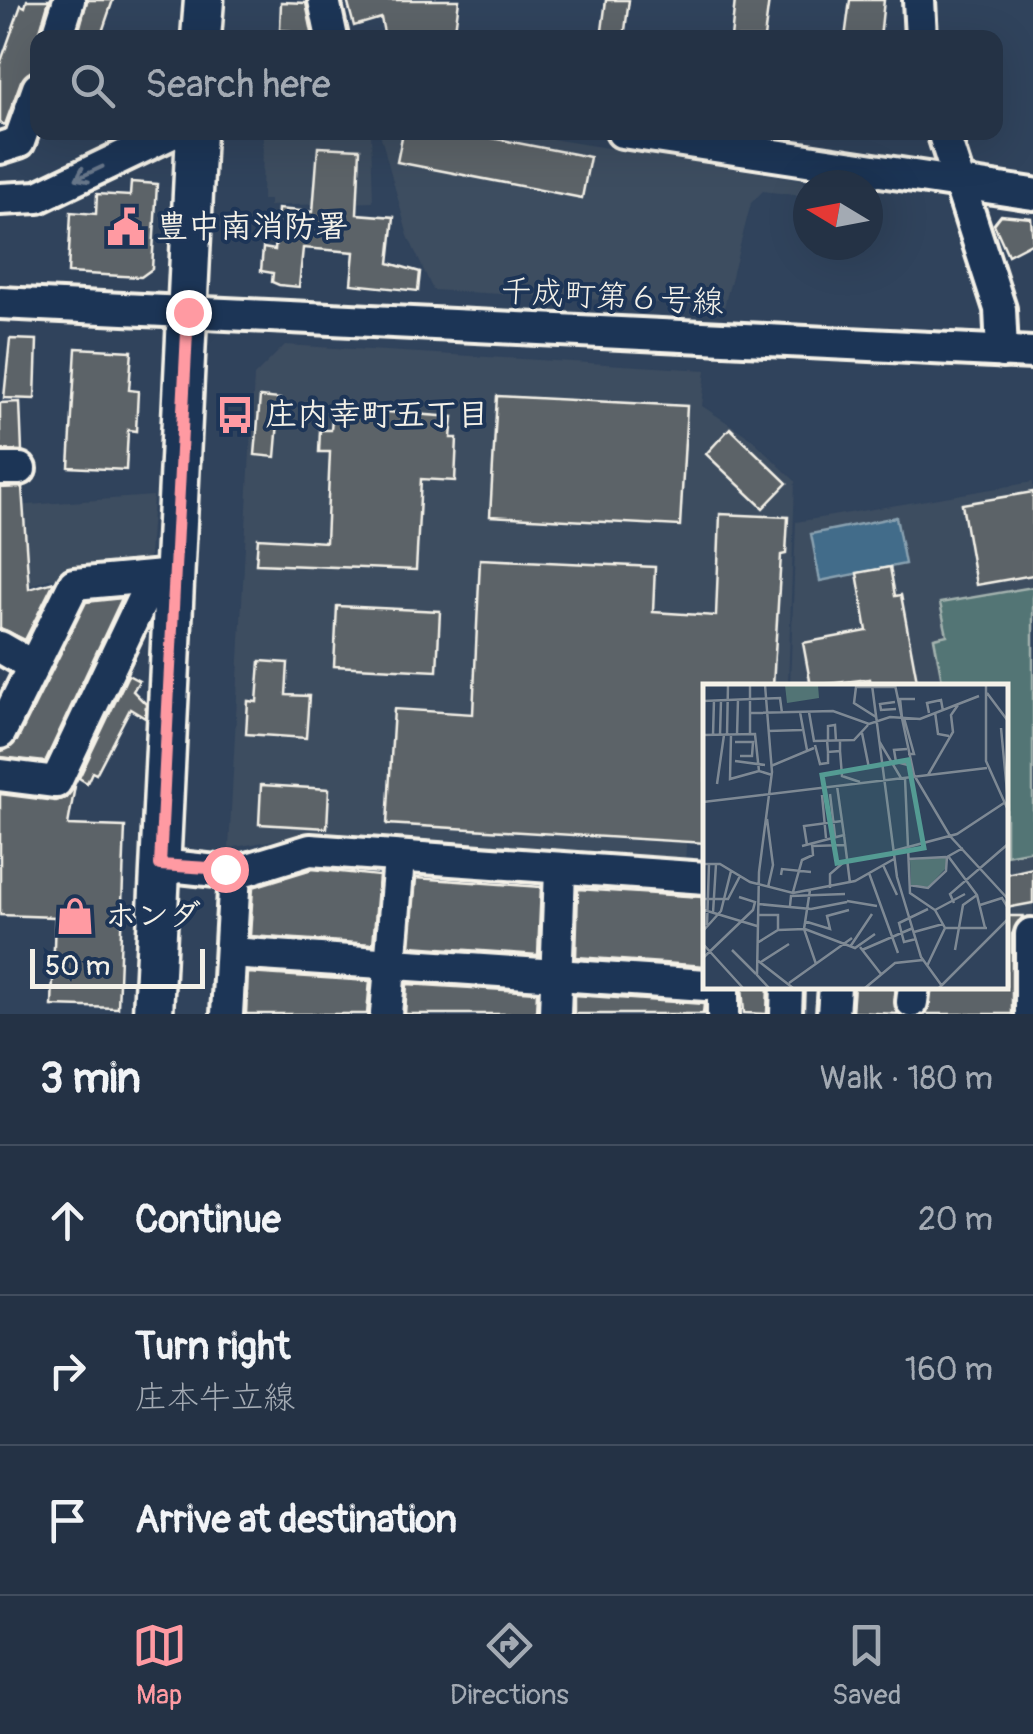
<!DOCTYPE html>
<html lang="en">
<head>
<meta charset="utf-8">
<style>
  :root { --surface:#243245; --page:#303e50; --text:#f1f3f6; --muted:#a3aab3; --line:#414d5e; --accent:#ff9aa2 }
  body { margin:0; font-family:Pangolin,"Klee One",sans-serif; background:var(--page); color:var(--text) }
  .compass { position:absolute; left:793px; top:170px; width:90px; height:90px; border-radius:50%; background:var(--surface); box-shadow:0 10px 40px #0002; rotate:280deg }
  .scale { position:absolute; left:30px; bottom:25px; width:175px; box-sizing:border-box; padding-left:10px; border:5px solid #f4f1e8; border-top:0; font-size:28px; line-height:35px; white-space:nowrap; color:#f4f1e8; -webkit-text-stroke:8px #1d3557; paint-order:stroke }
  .stop { position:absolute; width:30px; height:30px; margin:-22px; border:8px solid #ff9aa2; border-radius:50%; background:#fff }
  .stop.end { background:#ff9aa2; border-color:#fff; box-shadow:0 2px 10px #0008 }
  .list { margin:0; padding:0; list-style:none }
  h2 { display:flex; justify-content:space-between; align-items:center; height:130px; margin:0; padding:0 40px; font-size:42px }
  h2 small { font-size:32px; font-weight:400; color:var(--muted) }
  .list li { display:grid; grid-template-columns:65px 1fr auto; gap:30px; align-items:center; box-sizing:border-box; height:150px; padding:0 40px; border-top:2px solid var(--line) }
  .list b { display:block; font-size:38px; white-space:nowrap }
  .list p { margin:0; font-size:32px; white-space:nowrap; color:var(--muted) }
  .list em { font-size:32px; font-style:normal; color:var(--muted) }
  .icon { flex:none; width:55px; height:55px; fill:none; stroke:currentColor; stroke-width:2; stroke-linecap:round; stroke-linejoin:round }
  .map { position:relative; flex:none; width:1033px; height:1014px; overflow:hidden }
  .search { position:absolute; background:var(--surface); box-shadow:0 10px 40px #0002; left:30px; right:30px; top:30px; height:110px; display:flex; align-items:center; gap:25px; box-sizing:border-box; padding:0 35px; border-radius:20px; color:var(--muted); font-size:38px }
  .sheet { height:580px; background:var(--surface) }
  nav { display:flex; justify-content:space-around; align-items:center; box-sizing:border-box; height:140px; border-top:2px solid var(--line); background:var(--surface); font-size:28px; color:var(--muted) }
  nav a { display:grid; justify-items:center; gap:5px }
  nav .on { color:var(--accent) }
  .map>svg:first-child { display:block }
  .built { fill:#3d4d60 }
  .green { fill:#527475; stroke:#a3b2ae; stroke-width:2.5 }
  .water { fill:#426c8a; stroke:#89a1b0; stroke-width:2.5 }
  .building { fill:#5c6368; stroke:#f4f1e8; stroke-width:2.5 }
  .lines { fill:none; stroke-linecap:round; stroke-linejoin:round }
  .minor-casing { stroke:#f4f1e8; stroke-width:38 }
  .major-casing { stroke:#f4f1e8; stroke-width:45 }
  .minor { stroke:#1d3557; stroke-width:30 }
  .major { stroke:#1d3557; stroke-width:38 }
  .oneway { stroke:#68778a }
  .route { stroke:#ff9aa2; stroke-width:12 }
  .labels { text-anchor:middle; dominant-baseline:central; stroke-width:8; stroke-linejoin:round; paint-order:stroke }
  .poi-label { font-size:32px; font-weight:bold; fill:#f4f1e8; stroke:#1d3557; text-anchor:start }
  .street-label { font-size:32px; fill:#f4f1e8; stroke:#1d3557 }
  .inset-road { fill:none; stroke:#7e8994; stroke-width:2.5 }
  .view { fill:#549b93; fill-opacity:0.15; stroke:#549b93; stroke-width:5 }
  .inset-edge { fill:none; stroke:#f4f1e8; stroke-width:5 }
</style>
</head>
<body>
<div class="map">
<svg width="1033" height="1014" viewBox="0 0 1033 1014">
  <rect width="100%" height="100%" fill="#30435c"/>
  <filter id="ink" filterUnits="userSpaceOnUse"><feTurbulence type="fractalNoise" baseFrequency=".01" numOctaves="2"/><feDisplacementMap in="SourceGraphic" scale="20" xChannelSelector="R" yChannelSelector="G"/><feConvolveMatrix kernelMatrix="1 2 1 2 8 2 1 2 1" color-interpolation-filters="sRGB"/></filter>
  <g filter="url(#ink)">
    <g class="built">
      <path d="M263 133H371L373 202 269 206V200H262Z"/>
      <path d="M380 133H515L804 180 802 196 763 191 751 203 724 307 433 290 408 236Z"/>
      <path d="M285 345 706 370 702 406 752 439 795 481 788 686H706L694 714 685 863 304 835 229 848 254 376Z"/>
      <path d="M1033 482V923L1006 926V686H790L796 522Z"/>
      <path d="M153 496 148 569 49 579 23 588 0 507Z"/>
    </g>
    <path class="green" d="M1033 587V850L1006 855V686H943L934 638 947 635 940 603Z"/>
    <path class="water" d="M896 517 905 564 820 581 811 534Z"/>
    <g class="building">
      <path d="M27 0H49L38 38V70L21 81 5 125 0 123V64L21 5 25 7Z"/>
      <path d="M87 0H113L100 38H77Z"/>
      <path d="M347 0H459L454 38H385L381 18 354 26Z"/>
      <path d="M606 0H629L624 38H601Z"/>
      <path d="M735 0H769L764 38H731Z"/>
      <path d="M850 0H884L880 38H845Z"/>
      <path d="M281 2 306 3 313 37 290 36V31L280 30Z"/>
      <path d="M403 132H461L590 157 582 198 397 162Z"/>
      <path d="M318 147 360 149 357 214 394 217 389 263 420 272 418 291 351 284 354 252 303 248 299 287 279 285 272 282 273 273 261 271 263 248 275 250 278 209 313 212Z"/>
      <path d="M131 182 157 184 152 269 141 277 68 273 71 212 96 214 97 194 130 196Z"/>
      <path d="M1001 215 1031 218 1033 242 1008 255 994 224Z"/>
      <path d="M10 339 37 340 35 399 4 398Z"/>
      <path d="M76 348 132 351 129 390 138 391 136 431 128 430 126 470 69 467Z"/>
      <path d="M497 396 687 406 680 526 490 516Z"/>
      <path d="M260 397 280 399 275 457 255 455Z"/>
      <path d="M20 402 22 451 0 450V403Z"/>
      <path d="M333 408 453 417 451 438H457L455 481 421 479 416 570 256 564 258 538 326 542 330 452H319L320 430H331Z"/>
      <path d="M730 428 787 483 763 508 706 454Z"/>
      <path d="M22 487 29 589 54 582 25 640 0 628V488Z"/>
      <path d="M1033 492V575L976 585 962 504Z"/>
      <path d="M720 514 788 517 786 554 781 555 773 686H706V843L387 824 394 709 473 714 480 559 655 567 653 612 716 616Z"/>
      <path d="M890 567 895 596 901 595 918 686H871L870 679 811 686 803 643 867 631 857 573Z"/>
      <path d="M122 598 45 762 0 757V752L17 741 86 602Z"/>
      <path d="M337 606 440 611 437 671 334 666Z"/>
      <path d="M260 661 288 663 286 695 309 696 306 738 246 734 248 701 257 702Z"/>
      <path d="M128 675 139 681 133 691 146 704 145 718 130 709 96 774 92 772 87 783 79 778Z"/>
      <path d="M261 785 329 789 327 828 259 824Z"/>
      <path d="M75 786 68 825 125 827 118 1008 52 1006 55 917 0 915V794L55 801 66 798Z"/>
      <path d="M1033 868V903L1006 908V874Z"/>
      <path d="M312 869 379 876 373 944 250 936 253 887Z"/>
      <path d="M416 878 541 887 538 955 410 946Z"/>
      <path d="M578 889 702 897 706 966 576 957Z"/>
      <path d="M1006 916H1023L1012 934V1014H926L932 986H1006Z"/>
      <path d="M248 973 370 981 367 1014H246Z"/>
      <path d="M407 984 537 992 536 1014H405Z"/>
      <path d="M742 986H768L767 1014 744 1013Z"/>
      <path d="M854 986H895L898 1014 852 1012Z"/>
      <path d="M574 995 704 1004 703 1014H574Z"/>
    </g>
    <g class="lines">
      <g class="minor-casing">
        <g id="minor">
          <path d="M324 0 332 38"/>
          <path d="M919 0 921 38"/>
          <path d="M57 38 69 0"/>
          <path d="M622 132 1033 194"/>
          <path d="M943 132 1000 309 1002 352"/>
          <path d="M0 148 19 142 38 88"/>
          <path d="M0 199 38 197 174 132"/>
          <path d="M0 303 1033 353"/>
          <path d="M0 469H20"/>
          <path d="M0 647 33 666"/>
          <path d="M0 733 74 584 174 575"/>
          <path d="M0 775 56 782 144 596 173 595"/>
          <path d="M160 865 235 873 310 850 706 878"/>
          <path d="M1031 934V1014"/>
          <path d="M231 953 706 985"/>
          <path d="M912 1002 914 986"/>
          <path d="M227 1014 235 873"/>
          <path d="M386 1014 399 859"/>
          <path d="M555 1014 560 869"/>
          <path d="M723 1014V986"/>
          <path d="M786 1014 787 986"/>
          <path d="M833 1014 835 986"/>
        </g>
      </g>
      <g class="major-casing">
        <g id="major">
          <path d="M201 38 204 0"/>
          <path d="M153 1014 196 132"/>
        </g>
      </g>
      <use href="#minor" class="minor"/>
      <use href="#major" class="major"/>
    </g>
    <defs><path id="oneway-shaft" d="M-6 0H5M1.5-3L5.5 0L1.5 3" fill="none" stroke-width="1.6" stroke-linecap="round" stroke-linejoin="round" transform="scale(2.5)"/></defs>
    <use class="oneway" href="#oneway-shaft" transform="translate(89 173) rotate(155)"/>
  </g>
  <g class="lines" filter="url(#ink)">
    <path class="route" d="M188 312 160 865 225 869"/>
  </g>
  <defs>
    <g id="civic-bare" transform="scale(3)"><path d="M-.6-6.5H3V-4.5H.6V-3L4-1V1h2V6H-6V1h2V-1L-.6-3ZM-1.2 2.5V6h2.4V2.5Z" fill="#ff9aa2" stroke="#1d3557" stroke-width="2.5" paint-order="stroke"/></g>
    <g id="bus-bare" transform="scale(3)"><path d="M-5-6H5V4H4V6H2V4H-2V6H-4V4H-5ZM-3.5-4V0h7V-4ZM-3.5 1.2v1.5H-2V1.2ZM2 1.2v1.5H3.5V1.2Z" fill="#ff9aa2" stroke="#1d3557" stroke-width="2.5" paint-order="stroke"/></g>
    <g id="shop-bare" transform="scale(3)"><path d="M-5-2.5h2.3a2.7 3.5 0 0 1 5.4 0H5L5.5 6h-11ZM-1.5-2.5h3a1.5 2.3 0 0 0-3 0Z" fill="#ff9aa2" stroke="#1d3557" stroke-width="2.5" paint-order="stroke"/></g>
  </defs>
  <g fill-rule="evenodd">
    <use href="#civic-bare" x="126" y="227"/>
    <use href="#bus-bare" x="235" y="415"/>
    <use href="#shop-bare" x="75" y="916"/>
  </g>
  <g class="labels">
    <g class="poi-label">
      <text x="156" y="227">豊中南消防署</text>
      <text x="265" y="415">庄内幸町五丁目</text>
      <text x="105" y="916">ホンダ</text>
    </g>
    <g class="street-label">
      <text transform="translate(612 297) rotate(3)">千成町第６号線</text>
    </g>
  </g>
  <g transform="translate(703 684)">
    <rect width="305" height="305" fill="#30435c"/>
    <path d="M82 1H115L116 14 84 19ZM243 173V184L225 203 208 201 207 176Z" fill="#527475"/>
    <path class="inset-road" d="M62 1 69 88 56 188 54 291 66 304M169 1 194 193 218 273 239 302M192 1 211 91 247 152 305 215M283 1V77L305 126M284 9 305 37M0 17 77 14 79 29M192 18 177 20 178 26 193 25M97 28 104 66M106 28 111 57 151 56 165 41M232 28 235 50 246 52M47 29 130 27 166 40 187 33 217 35 276 12M226 29 224 19 238 16 240 27M173 33 151 19 153 3H192M199 34 197 15H212M201 34 211 70H205M298 44 305 118M65 47 99 46M47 49V1M159 49 166 84M0 51 52 50 56 87 69 91M0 51V17M10 51 11 16M17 51 18 16M24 51 25 1M28 51 27 95 56 87M34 51 35 15M124 56 125 68 137 67V57M125 56V42L132 41 133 57M176 57 198 94M32 58H50L49 72H37M112 61 117 80 125 79V68M204 65 191 66 193 78 209 82M137 67 139 92 157 98M32 77 62 81M68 82 111 64M225 91 250 48 248 31 255 21M202 94 207 209 232 226 242 244 224 282M14 100 21 51M127 110 132 152M119 111 123 154M0 118 284 84M64 135 70 181 65 203M141 151 147 199M104 161 101 142 139 137M99 162 141 151 134 102M109 162 142 161M190 167 254 150 301 119M245 172 274 211 282 244M205 175 243 173M0 180H17L47 198 90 209 152 197 191 175M180 181 194 211M166 189 195 269M78 191 79 185 108 188M206 201 225 204 243 187 244 173 260 164M127 204V190L141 178M107 206 101 245 113 280M90 208 99 176 110 171 109 159M0 215H25L37 192M144 217 174 222M251 219 247 210 305 160M55 220 108 225 144 218M277 221 299 214 305 224M87 222 88 212 142 210M1 226 54 242M232 226 262 210M10 229 13 180M55 231H75V246M101 237 127 245 124 232 146 226M4 241 6 180M242 244H284M0 247 18 227 28 187M211 248 240 240M213 255 201 258 196 239 225 225M54 259 75 246 102 245 152 264 172 250M0 260 40 304M147 263 169 230M157 263 178 290M29 266 53 290M159 266 210 244M252 266 260 221 274 211M0 274 50 226 52 218 36 213M54 276 90 304M58 278 86 260M86 299 149 254M162 304 192 279 220 276M236 304 305 235"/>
    <path class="view" d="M205 76 221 164 134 179 119 91Z"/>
    <rect width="305" height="305" class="inset-edge"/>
  </g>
</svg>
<svg class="compass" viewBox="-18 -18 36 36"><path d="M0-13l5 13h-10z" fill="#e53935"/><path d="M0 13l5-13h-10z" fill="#a3aab3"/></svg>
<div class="scale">50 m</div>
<div class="stop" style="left:225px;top:869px"></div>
<div class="stop end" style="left:188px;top:312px"></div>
<div class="search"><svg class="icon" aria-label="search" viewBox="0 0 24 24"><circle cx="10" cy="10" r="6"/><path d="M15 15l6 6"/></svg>Search here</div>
</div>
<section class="sheet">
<h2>3 min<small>Walk · 180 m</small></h2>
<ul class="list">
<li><svg class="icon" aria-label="ahead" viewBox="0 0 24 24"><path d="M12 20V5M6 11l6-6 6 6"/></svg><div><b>Continue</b></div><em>20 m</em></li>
<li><svg class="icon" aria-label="right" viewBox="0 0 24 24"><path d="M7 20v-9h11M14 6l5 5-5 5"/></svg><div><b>Turn right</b><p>庄本牛立線</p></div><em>160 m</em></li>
<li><svg class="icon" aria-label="arrive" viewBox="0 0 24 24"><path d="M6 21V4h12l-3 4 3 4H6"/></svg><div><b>Arrive at destination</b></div></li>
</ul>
</section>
<nav>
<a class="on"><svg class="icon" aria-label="map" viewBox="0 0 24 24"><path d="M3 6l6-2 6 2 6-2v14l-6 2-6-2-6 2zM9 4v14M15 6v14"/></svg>Map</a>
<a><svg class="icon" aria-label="directions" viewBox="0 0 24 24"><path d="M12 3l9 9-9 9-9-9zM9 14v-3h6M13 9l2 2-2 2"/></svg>Directions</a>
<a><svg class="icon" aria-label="saved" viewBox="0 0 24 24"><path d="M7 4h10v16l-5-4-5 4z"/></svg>Saved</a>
</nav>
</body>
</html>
